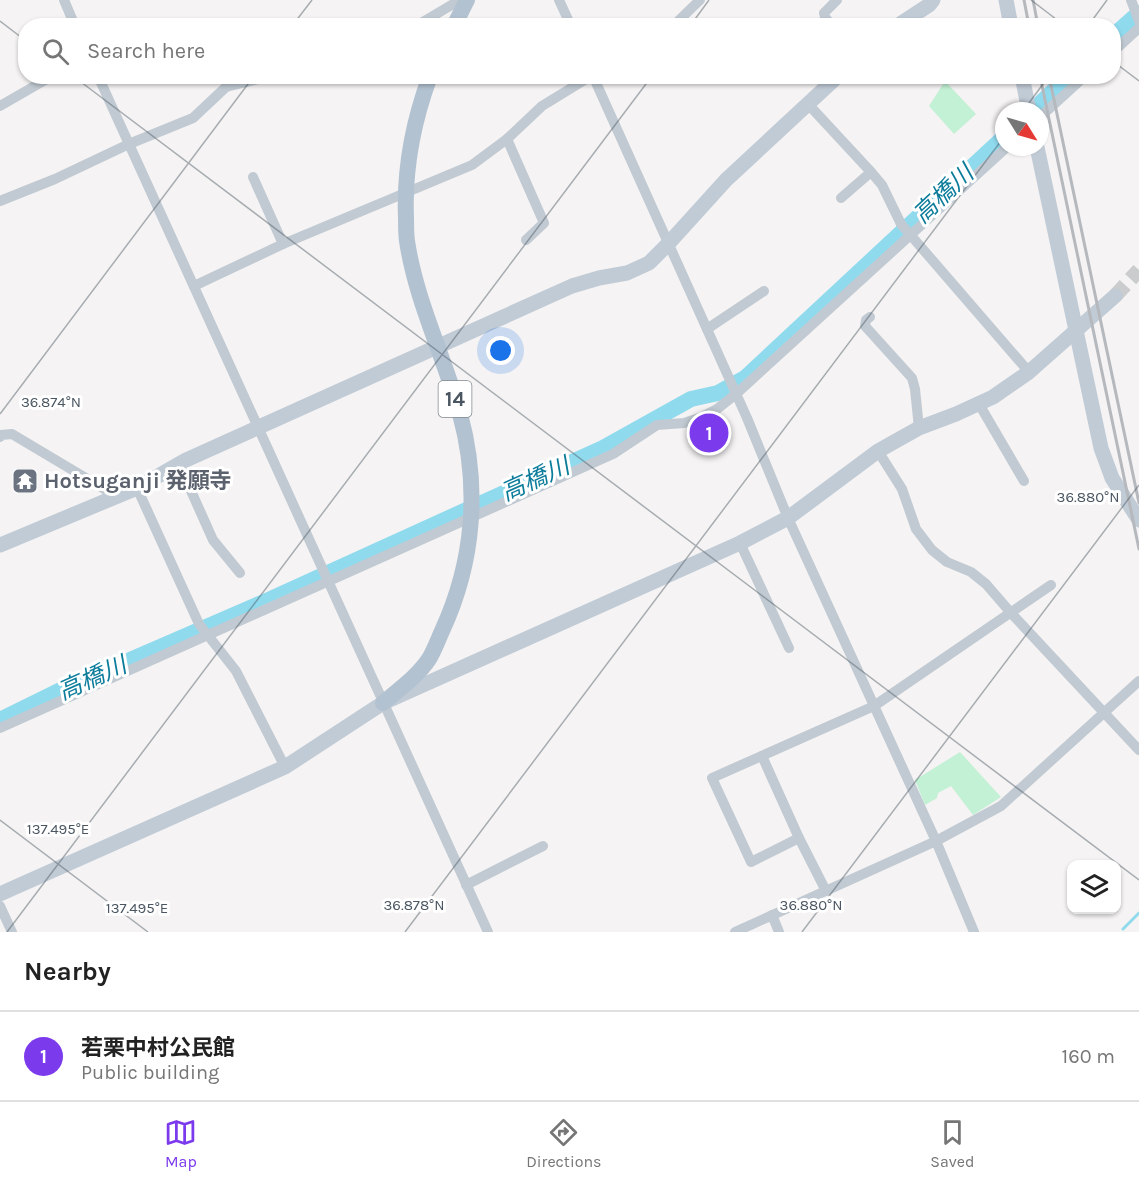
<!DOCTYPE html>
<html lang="en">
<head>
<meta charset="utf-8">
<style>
  :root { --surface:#fff; --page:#f2f2f2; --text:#222; --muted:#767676; --line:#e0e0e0; --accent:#7c3aed }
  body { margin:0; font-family:Karla,"Noto Sans JP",sans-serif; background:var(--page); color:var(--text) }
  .controls { position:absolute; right:18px; bottom:18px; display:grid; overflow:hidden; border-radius:12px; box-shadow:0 2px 4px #0004 }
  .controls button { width:54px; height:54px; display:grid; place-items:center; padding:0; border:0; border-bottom:2px solid var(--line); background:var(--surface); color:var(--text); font:30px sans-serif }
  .compass { position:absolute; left:995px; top:102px; width:54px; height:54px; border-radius:50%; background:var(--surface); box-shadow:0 2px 4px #0004; rotate:127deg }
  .you { position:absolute; left:501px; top:351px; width:21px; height:21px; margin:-15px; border:4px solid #fff; border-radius:50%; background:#1a73e8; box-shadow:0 0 0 9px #1a73e833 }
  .badge { display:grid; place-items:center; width:39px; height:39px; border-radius:50%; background:var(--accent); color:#fff; font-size:20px; font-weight:700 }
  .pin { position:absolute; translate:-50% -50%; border:3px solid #fff; box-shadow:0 2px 6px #0006 }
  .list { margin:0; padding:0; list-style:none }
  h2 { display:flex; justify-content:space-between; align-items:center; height:78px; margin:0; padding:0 24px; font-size:26px }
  h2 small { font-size:20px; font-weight:400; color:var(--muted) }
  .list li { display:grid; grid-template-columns:39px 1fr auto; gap:18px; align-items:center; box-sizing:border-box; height:90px; padding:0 24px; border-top:2px solid var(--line) }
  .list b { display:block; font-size:22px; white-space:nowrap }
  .list p { margin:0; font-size:20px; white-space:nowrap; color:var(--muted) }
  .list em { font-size:20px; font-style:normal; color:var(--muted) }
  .icon { flex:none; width:33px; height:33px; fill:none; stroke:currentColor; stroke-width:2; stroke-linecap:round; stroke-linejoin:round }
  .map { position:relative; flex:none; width:1139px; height:932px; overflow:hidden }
  .search { position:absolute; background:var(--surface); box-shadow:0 2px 4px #0004; left:18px; right:18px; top:18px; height:66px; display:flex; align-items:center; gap:15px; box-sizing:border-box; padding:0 21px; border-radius:24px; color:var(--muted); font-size:22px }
  .sheet { height:168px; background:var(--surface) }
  nav { display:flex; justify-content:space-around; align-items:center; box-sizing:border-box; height:84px; border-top:2px solid var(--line); background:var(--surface); font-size:16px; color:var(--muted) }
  nav a { display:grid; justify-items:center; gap:3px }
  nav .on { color:var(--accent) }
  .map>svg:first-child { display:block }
  .green { fill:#c3f1d5 }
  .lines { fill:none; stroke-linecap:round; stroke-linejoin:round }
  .stream { stroke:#90daee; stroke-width:3 }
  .river { stroke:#90daee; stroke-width:16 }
  .secondary-tunnel { stroke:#caccce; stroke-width:15; stroke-dasharray:15 8; stroke-linecap:butt }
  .street { stroke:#c1cad2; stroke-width:10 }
  .secondary { stroke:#c1cbd6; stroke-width:15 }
  .primary { stroke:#b3c2d1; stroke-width:16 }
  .rail { stroke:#b5b8bd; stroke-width:3 }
  .ticks { fill:none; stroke:#4a5661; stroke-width:1.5; stroke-opacity:0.45 }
  .labels { text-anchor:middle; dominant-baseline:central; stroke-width:6; stroke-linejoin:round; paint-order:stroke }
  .shield { fill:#fff; stroke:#808990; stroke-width:1.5 }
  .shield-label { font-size:21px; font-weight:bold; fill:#4a5661 }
  .worship-label { font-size:22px; font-weight:bold; fill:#5b616d; stroke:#fff; text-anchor:start }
  .water-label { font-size:24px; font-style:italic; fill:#0c7c9b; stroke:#fff }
  .ticks-label { font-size:15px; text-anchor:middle; fill:#4a5661; stroke:#fff; stroke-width:6; stroke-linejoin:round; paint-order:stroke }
</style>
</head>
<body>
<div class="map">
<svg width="1139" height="932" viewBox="0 0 1139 932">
  <rect width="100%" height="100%" fill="#f5f3f3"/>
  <g class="green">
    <path d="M945 81 976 114 954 134 929 106Z"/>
    <path d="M960 752 1001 797 973 815 951 786 938 793 937 798 925 805 915 780Z"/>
  </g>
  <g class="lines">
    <path class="stream" d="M1123 929 1139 913"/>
    <g class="river">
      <path d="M1114 35 1139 13"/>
      <path d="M1032 111 1069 76"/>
      <path d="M0 720 63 689 264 602 603 448 691 399 718 393 745 378 1004 137"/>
    </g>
    <path class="secondary-tunnel" d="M1115 296 1139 270"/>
    <g class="street">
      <path d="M64 0 75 26"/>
      <path d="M559 0 571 26"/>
      <path d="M1131 0 1139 21"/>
      <path d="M416 26 460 0"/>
      <path d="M617 26V24L619 26"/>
      <path d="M673 26 700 0"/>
      <path d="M832 26 825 17 824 13 837 0"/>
      <path d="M1114 51 1139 28"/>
      <path d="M98 76 488 932"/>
      <path d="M593 76 747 418 788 518 936 841 974 932"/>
      <path d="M808 104 871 172 841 198"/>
      <path d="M0 106 52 76"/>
      <path d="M1040 117 1085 76"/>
      <path d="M507 139 544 223 526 240"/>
      <path d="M871 172 882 185 901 224 1029 372"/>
      <path d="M0 201 55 179 129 144 193 118 226 87 271 76"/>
      <path d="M283 244 472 165 507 139 542 106 591 76"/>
      <path d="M194 286 283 244 253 177"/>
      <path d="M870 317 866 320 865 326 912 378 915 389 919 428"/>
      <path d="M707 329 764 291"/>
      <path d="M979 404 1024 481"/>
      <path d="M0 437 1 435 12 434 116 496"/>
      <path d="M878 451 902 489 916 529 932 550 947 562 971 572 986 584 1011 613 1139 750"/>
      <path d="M179 464 213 540 240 573"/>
      <path d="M137 488 199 624 236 671 285 767"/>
      <path d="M740 543 789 648"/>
      <path d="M0 728 613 454 657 425 684 423 702 417 717 409 736 394 1007 147"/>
      <path d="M762 756 799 838 826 891"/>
      <path d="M799 838 751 862 712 778 874 706 1051 585"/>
      <path d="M466 885 543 846"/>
      <path d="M0 906 12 932"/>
      <path d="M772 915 779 932"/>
      <path d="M735 932 936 841 1001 806 1139 681"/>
    </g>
    <g class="secondary">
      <path d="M1006 0 1011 26"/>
      <path d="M897 26 929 5 933 0"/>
      <path d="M1022 76 1029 111"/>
      <path d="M1037 147 1101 448 1112 478 1139 520"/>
      <path d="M0 545 137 488 186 460 572 286 599 278 627 273 649 263 668 244 726 180 838 76"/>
      <path d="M0 894 285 767 383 703 740 543 788 518 878 451 919 428 956 414 993 397 1029 372 1115 296"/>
    </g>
    <g class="primary">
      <path d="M454 26 467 0"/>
      <path d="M383 703C398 690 417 677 429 659 434 651 438 640 442 631 474 562 480 487 460 414 444 356 416 301 407 241 406 234 406 226 406 218 404 170 413 122 430 76"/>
    </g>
    <g class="rail">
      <path d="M1024 0 1029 26"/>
      <path d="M1033 0 1038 26"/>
      <path d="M1040 76 1139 549"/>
      <path d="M1049 76 1139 503"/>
    </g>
  </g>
  <path class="ticks" d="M1031 0 1065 26M0 21 26 41M292 26 312 0M690 26 709 0M1088 26 1107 0M1114 62 1139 81M73 76 1139 880M1023 111 1049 76M0 414 254 76M0 820 148 932M7 932 652 76M405 932 1004 137M802 932 1139 485"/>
  <defs>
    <g id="temple-square" transform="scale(1.35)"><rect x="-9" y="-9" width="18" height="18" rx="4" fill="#6b7280" stroke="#fff"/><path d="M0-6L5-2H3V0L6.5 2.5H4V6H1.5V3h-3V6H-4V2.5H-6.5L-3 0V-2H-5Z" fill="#fff"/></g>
  </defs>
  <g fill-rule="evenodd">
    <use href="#temple-square" x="25" y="481"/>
  </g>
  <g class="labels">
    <rect class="shield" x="438.5" y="381" width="33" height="36" rx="4.5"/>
    <g class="shield-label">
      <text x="455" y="399">14</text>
    </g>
    <g class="worship-label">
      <text x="44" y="481">Hotsuganji 発願寺</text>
    </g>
    <g class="water-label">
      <text transform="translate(943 194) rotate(-43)">高橋川</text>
      <text transform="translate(535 479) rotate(-24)">高橋川</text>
      <text transform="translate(92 678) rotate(-24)">高橋川</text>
    </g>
  </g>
  <g class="ticks-label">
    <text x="51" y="407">36.874°N</text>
    <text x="1088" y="502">36.880°N</text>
    <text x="58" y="834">137.495°E</text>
    <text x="414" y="910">36.878°N</text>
    <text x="811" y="910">36.880°N</text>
    <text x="137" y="913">137.495°E</text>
  </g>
</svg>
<div class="controls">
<button><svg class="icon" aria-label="layers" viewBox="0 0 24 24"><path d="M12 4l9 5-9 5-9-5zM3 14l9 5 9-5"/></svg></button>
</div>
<svg class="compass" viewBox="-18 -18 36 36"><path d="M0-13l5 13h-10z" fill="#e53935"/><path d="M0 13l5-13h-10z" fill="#767676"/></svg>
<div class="you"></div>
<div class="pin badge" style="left:709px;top:433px">1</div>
<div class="search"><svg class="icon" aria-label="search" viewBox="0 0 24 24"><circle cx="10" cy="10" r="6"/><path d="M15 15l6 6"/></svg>Search here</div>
</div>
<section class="sheet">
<h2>Nearby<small></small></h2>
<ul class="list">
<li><span class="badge">1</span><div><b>若栗中村公民館</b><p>Public building</p></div><em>160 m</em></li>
</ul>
</section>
<nav>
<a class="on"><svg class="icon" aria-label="map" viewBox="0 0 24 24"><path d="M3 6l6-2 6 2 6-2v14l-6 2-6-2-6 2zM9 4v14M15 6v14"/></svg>Map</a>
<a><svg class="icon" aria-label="directions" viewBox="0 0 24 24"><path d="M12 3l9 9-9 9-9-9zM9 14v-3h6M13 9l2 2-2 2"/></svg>Directions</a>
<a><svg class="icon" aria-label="saved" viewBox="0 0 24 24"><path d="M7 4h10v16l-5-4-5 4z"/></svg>Saved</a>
</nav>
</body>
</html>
